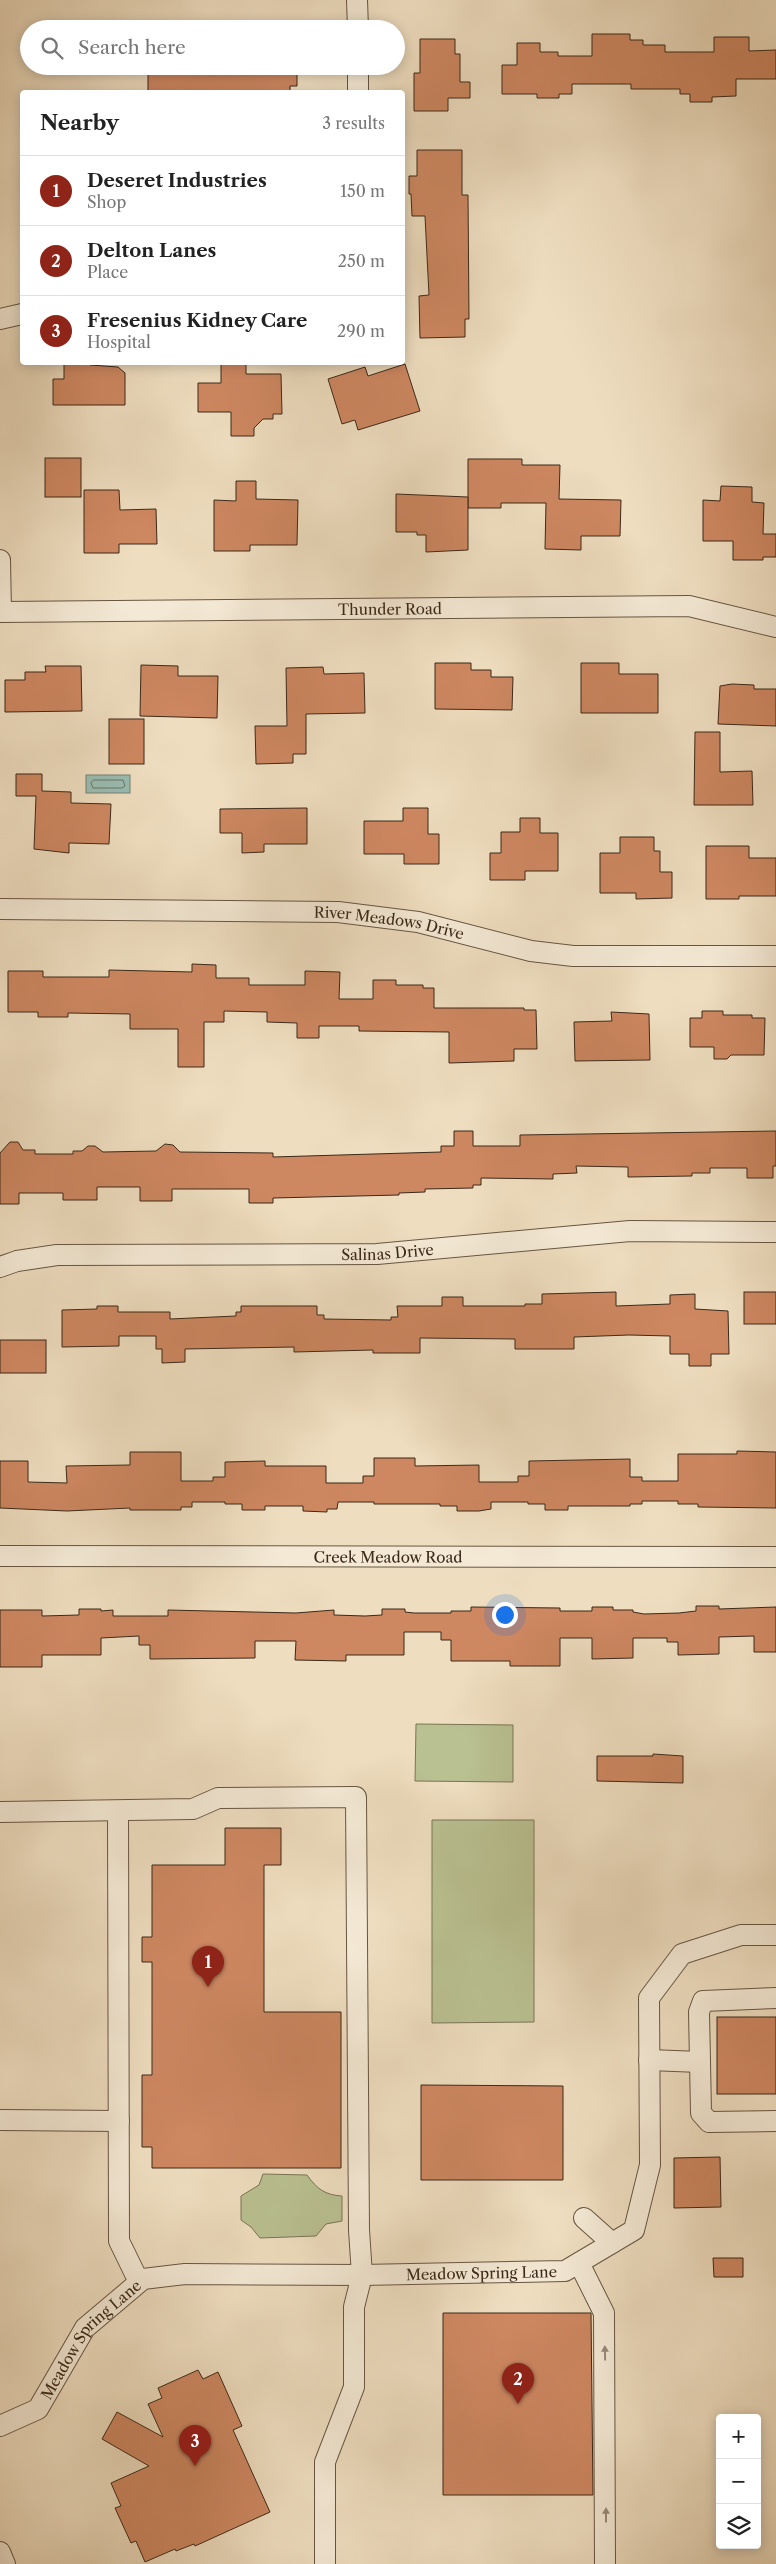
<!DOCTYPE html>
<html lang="en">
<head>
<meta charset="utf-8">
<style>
  :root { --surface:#fff; --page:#f2f2f2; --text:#222; --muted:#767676; --line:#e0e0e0; --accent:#8f2418 }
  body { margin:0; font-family:"Libre Caslon Text",serif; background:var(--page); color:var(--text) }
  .controls { position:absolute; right:15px; bottom:15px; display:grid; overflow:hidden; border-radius:5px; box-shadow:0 2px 12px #0003 }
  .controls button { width:45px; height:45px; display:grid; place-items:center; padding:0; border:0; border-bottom:1px solid var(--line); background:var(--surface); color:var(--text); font:25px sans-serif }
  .you { position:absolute; left:504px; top:1614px; width:18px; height:18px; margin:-12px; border:4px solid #fff; border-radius:50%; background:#1a73e8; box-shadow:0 0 0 8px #1a73e833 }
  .badge { display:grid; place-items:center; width:32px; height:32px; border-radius:50%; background:var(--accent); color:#fff; font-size:16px; font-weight:700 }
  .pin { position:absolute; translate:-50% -41px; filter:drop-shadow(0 1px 2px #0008) }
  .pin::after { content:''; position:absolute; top:26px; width:18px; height:15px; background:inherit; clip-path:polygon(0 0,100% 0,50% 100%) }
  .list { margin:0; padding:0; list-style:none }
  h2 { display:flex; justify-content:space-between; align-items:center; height:65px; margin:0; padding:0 20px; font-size:21px }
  h2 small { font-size:16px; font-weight:400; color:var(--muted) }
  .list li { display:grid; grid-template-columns:32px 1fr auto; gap:15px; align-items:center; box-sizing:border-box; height:70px; padding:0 20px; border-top:1px solid var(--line) }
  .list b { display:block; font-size:19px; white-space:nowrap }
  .list p { margin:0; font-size:16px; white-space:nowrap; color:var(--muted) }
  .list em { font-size:16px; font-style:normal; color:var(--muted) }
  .icon { flex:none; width:28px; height:28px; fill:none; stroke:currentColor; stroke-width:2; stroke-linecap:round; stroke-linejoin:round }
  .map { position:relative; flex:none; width:776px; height:2564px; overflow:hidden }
  .search { position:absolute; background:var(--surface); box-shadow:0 2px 12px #0003; left:20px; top:20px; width:385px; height:55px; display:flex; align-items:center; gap:12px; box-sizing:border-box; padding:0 18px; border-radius:28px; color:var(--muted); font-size:19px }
  .panel { position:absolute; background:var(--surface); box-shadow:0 2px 12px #0003; left:20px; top:90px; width:385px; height:275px; border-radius:5px }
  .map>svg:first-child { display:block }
  .green { fill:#b9c091; stroke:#7a7455 }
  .water { fill:#99bcb2; stroke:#738175 }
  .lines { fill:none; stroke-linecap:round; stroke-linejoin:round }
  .shore { stroke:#6a7266; stroke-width:1 }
  .building { fill:#cd8761; stroke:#3b2919 }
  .minor-casing { stroke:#685642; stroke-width:22 }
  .minor { stroke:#f4e9d5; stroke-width:20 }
  .oneway { fill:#988977 }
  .labels { text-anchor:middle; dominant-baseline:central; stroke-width:4; stroke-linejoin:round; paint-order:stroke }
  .street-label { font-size:15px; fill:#3b2919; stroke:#f4e9d5 }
</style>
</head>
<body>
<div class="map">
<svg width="776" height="2564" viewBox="0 0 776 2564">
  <rect width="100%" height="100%" fill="#eeddbf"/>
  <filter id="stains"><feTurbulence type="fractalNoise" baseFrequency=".004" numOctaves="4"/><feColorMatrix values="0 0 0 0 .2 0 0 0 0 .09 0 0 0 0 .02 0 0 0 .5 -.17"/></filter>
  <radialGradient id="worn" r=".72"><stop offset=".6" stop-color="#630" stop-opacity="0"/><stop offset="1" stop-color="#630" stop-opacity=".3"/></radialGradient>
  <g class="green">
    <path d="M416 1724 513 1725V1782L415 1781Z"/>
    <path d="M432 1820H534V2022L432 2023Z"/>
    <path d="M263 2174 307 2175C317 2189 325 2195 342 2196V2221L326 2224 316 2236 260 2238 251 2227 241 2220V2196L259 2185Z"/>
  </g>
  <rect class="water" x="86" y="775" width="44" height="18"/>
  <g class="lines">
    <path class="shore" d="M94 780H123L125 786 122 788H93L91 783Z"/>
  </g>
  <g class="building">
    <path d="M592 34H630V40H643V45H665V52H714V37H749V51L776 50V79H736V96L712 97V102H690V94H680V89H631V84H572V94H559V98H537V94H502V65H517V43H540V52H558V56H592Z"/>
    <path d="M420 39H455V54H460V82H470V98H448V111H414V73H420Z"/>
    <path d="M148 66H297V86H290V92H148Z"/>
    <path d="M417 150H462V195H468L469 319H465V337L420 338 419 296 429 295 425 216H412L411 194H409V176H417Z"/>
    <path d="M64 362H90V365L118 367 125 373V405H53V379H64Z"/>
    <path d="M221 362H246V374H281L282 414H273V419H263L254 428V436H231V412H198V383H221Z"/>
    <path d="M405 364 420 411 358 430 355 420 342 424 328 379 365 367 368 376Z"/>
    <rect x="45" y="458" width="36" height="39"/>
    <path d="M468 459H522V465H560L559 499 621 500 620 536H581V550L545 549 546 503H501V508H468Z"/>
    <path d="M236 481H256V499L298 500 297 545H250V551H214V500L236 501Z"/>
    <path d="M721 486 752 487V502L764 503 763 534H776V557H763V560H733V541H703V500L720 501Z"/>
    <path d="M84 490H119L120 510 156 509 157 544H119V553H84Z"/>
    <path d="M396 494 468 497V550L426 552V535H417V532H396Z"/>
    <path d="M435 663H471V670H491V677H513L512 710 435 709Z"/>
    <path d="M581 663H619V674H658V713H581Z"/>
    <path d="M141 665 178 666V676H218L217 718 140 716Z"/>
    <path d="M45 666H81L82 711 5 712V680H25V672H46Z"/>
    <path d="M323 667 324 674 364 673 365 713 306 714V754H293V763L256 764 255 726H287L286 668Z"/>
    <path d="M732 684 754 685V689H776V726L718 724 720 686Z"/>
    <rect x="109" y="719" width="35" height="45"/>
    <path d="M695 732H720V772L752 771 753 805H694Z"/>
    <path d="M16 774H42V791L71 792V803L111 804 109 844 69 843V853L34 849 36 796H16Z"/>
    <path d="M307 808V844H264V852L242 853V833H220V809Z"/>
    <path d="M403 808H428V834H439V864H404V854H364V821H403Z"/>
    <path d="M520 818H540V833H558V871H525V880H490V853H501V832H520Z"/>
    <path d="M620 837H654V851H660V872H672V898L636 899V893H600V853H620Z"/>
    <path d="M706 846H749V858H776V896H739V899H706Z"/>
    <path d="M192 964 216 965V978H249V985H305V971L340 972 339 999H373V980H396V985H423V988H434V1008H524V1010H536L537 1049H514V1061L449 1063V1032L359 1031V1026H319V1038H297V1023L267 1022V1012L224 1011V1022H204V1067H178V1029H130V1014L68 1013V1017H38V1012H8V971H43V977H109V970L192 972Z"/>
    <path d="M702 1011H723V1015H752V1018H765L764 1055H731L727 1059H714V1047H690V1018H702Z"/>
    <path d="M611 1012 649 1014 650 1060 575 1061 574 1022 612 1021Z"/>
    <path d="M454 1131H473V1146H520V1135L776 1131V1166H773V1178H747V1168H710V1173H692V1176L628 1177V1167L576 1166 577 1173 553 1174V1179L481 1178V1185H473V1188L425 1189V1192L399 1193V1195L273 1198V1203H249V1189H172V1201H140V1187H97V1200H63V1193H19V1204H0V1153L10 1142H18L23 1150H35V1154H73V1151H82L88 1146H95L103 1152 156 1151 165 1144 173 1145 180 1152 273 1153V1157L441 1152V1146H454Z"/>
    <path d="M616 1292V1306L670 1304V1295L695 1294V1309L728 1311 729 1354H711V1366H689V1354H670V1336L629 1335 574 1337V1349H515V1339L420 1338V1353H373V1350L294 1352V1347L185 1349V1362L162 1363V1349H156V1336H119V1346L62 1347V1310L97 1309V1306H118V1312H170V1319L236 1316V1312H241V1306H317V1315H324V1319L391 1320V1317H398L397 1306H442V1297H463V1306H525V1304H542V1294Z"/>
    <rect x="744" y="1292" width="32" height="32"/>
    <rect x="0" y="1340" width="46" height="33"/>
    <path d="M737 1451 776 1452V1508L698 1507V1504H678V1501H642V1504H630V1506H568V1510H545V1504H528V1502H491V1509L479 1511H457V1506H440V1504H374V1502H338L337 1509H327V1512L303 1511V1506H265V1510H242V1504H225V1502H192V1507H181V1510H130V1508L67 1511 0 1508V1461H28V1482L67 1483 66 1466 130 1465V1452H181V1481H213V1477H225V1462L265 1461V1466H326V1483H363V1476H374V1458H415V1466L479 1465V1482H518V1476H529V1461L630 1459V1477H642V1481H678V1454H737Z"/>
    <path d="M696 1606H719V1609L776 1607V1652H754V1636L719 1637V1654L678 1655V1642H667V1638H633V1658L592 1659V1638H560V1666H510V1661H451V1640H441V1632H404V1655H346V1661L295 1660 296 1641H255V1658L150 1659V1645H139V1636L101 1638V1655H42V1667H0V1610H42V1616L79 1615V1609H101V1611L113 1610V1616H168V1610L296 1613 334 1610V1615L365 1616 382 1615V1609H405V1612L414 1613H451V1611H471V1607L560 1608V1611H592V1607H613V1610H633V1612L644 1614 679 1613 696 1611Z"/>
    <path d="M653 1754 683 1756V1783L597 1781V1756H653Z"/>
    <path d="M225 1828H281V1865H264V2012H341V2168H152V2147H142V2075H152V1962H142V1937H152V1865H225Z"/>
    <rect x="717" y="2017" width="59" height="77"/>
    <path d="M421 2085 563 2086V2180H421Z"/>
    <path d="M720 2157 721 2207 674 2208V2158Z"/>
    <path d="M713 2258H743V2277H714Z"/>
    <path d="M443 2313H591L593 2495H443Z"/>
    <path d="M198 2370 203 2379 218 2372 242 2426 233 2430 270 2512 195 2546 194 2544 176 2551 175 2549 145 2562 136 2541 131 2543 115 2508 121 2506 111 2483 149 2466 102 2439 117 2412 163 2437 148 2404 162 2398 158 2388Z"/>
  </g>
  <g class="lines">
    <g class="minor-casing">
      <g id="minor">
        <path d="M357 0 358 29"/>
        <path d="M358 66V92"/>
        <path d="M0 319 22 314"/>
        <path id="s1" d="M0 560 1 612 689 606 776 627"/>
        <path id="s2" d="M0 909 338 912 418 922 531 951 573 956H776"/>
        <path id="s3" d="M0 1267 17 1261 57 1255 377 1254 630 1231 776 1232"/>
        <path id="s4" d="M0 1556 776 1557"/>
        <path d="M118 1811 119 2241 139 2282"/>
        <path d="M0 1812 193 1809 218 1798 356 1797 359 2230 362 2275 354 2307V2387L325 2462V2564"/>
        <path d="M649 2060 700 2062 699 2012 703 2001 776 1998"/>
        <path d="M700 2062 701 2113 709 2122 776 2121"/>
        <path d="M0 2120 119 2121"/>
        <path d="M584 2218 612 2243"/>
        <path d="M579 2263 604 2313 605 2564"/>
        <path id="s5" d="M0 2426 38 2409 85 2328 143 2279 185 2274 362 2275 565 2271 634 2230 650 2165 649 1998 682 1954 741 1935H776"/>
        <path d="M0 2552 5 2564"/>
      </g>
    </g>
    <use href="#minor" class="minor"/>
  </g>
  <defs><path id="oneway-solid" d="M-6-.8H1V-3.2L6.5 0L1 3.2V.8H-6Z" transform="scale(1.25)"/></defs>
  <g class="oneway">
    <use href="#oneway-solid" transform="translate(605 2353) rotate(-91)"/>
    <use href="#oneway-solid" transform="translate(606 2515) rotate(-90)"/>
  </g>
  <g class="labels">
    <g class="street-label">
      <text stroke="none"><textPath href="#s1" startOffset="441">Thunder Road</textPath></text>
      <text stroke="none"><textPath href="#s2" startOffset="390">River Meadows Drive</textPath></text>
      <text stroke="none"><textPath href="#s3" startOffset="389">Salinas Drive</textPath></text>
      <text stroke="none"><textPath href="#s4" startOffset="388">Creek Meadow Road</textPath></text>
      <text stroke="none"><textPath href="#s5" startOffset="550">Meadow Spring Lane</textPath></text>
      <text stroke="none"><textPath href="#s5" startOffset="130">Meadow Spring Lane</textPath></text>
    </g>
  </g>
  <rect width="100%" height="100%" filter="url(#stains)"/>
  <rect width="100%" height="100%" fill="url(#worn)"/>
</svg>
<div class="controls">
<button>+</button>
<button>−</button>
<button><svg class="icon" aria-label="layers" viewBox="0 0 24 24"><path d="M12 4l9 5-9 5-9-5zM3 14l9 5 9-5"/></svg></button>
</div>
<div class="you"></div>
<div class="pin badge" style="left:208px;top:1987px">1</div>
<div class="pin badge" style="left:518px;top:2404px">2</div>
<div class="pin badge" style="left:195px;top:2466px">3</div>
<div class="search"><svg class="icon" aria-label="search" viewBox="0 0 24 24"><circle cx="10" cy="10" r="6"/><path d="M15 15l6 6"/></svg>Search here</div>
<section class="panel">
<h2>Nearby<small>3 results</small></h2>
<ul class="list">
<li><span class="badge">1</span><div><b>Deseret Industries</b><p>Shop</p></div><em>150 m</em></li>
<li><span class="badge">2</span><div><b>Delton Lanes</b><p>Place</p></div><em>250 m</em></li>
<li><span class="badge">3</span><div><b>Fresenius Kidney Care</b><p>Hospital</p></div><em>290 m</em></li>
</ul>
</section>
</div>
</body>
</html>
